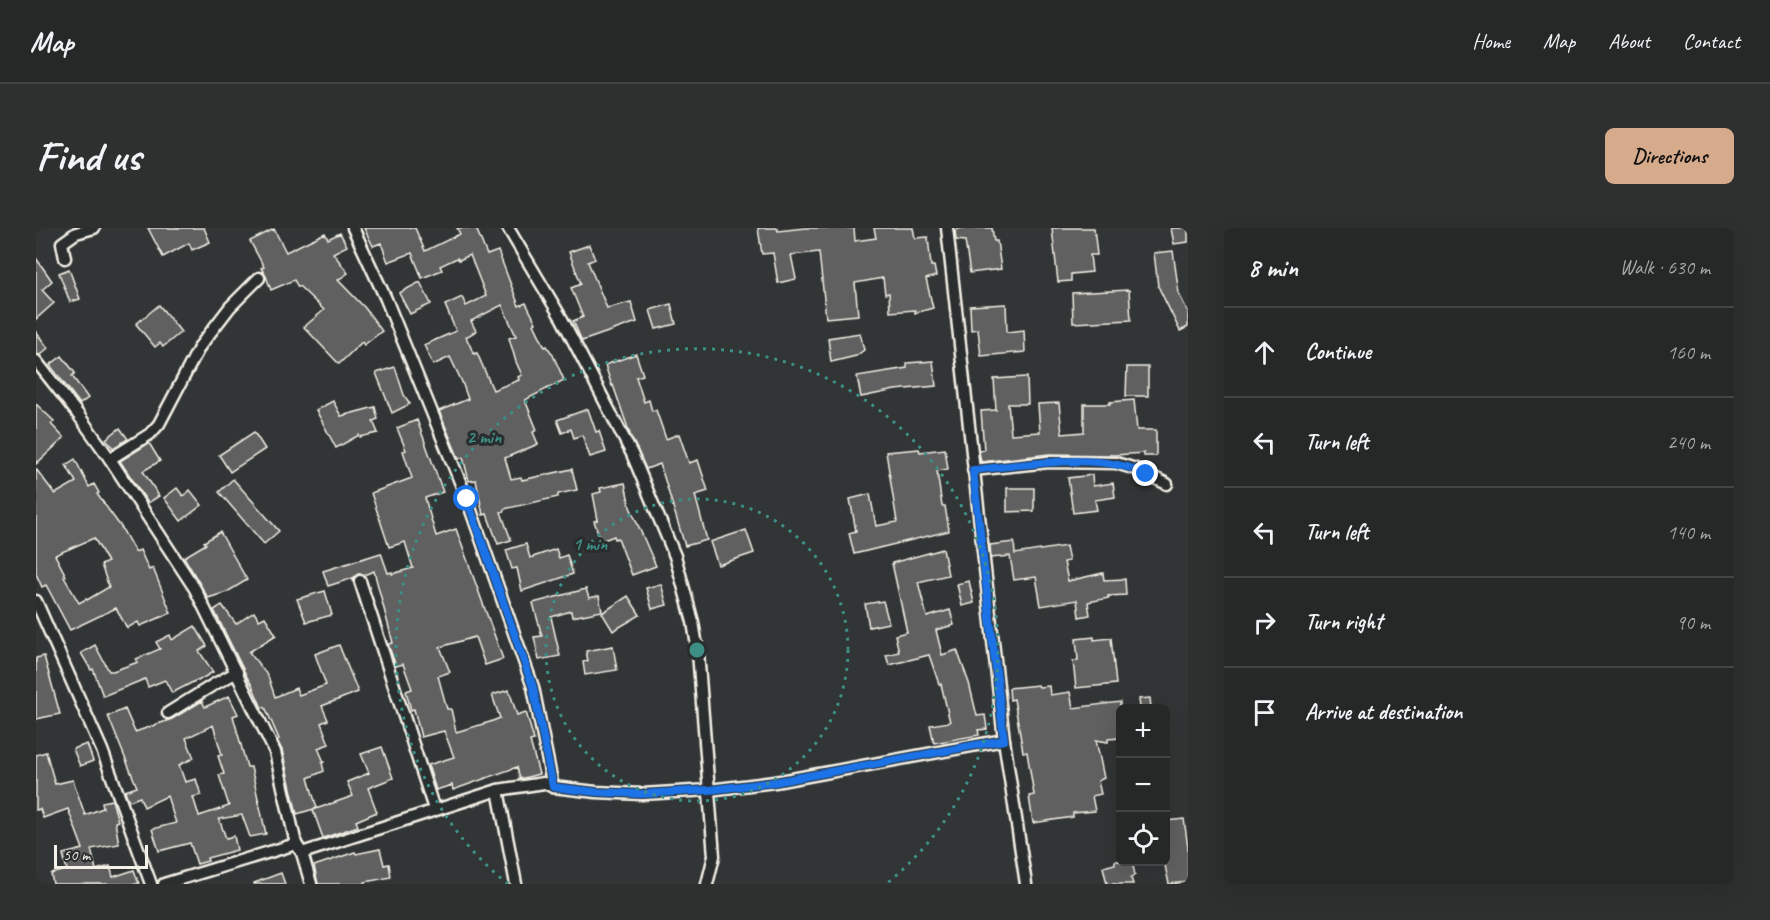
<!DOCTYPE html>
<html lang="en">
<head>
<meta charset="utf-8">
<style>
  :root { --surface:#262828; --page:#2e3030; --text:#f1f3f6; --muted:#a4a6a8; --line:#424445; --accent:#d6ab8b }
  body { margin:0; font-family:Caveat,sans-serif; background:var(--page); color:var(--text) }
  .controls { position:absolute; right:18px; bottom:18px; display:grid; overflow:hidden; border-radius:9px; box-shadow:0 6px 24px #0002 }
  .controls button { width:54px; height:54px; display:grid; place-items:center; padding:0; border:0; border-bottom:2px solid var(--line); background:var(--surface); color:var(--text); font:30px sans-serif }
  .scale { position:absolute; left:18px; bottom:15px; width:94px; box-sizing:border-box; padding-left:6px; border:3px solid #f4f1e8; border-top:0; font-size:16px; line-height:21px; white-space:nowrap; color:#f4f1e8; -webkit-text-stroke:4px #2a2d2e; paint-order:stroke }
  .stop { position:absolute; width:18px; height:18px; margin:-14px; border:4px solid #1a73e8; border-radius:50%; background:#fff }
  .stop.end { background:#1a73e8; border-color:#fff; box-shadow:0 2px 6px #0008 }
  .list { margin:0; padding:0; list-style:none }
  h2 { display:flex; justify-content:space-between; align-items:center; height:78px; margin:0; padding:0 24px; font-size:26px }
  h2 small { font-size:20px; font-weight:400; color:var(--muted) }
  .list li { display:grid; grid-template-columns:39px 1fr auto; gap:18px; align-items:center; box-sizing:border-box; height:90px; padding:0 24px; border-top:2px solid var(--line) }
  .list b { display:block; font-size:22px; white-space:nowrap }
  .list em { font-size:20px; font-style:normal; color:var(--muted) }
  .icon { flex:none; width:33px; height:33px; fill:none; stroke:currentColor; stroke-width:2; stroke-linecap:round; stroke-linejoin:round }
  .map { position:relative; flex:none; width:1152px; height:656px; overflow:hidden; border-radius:9px }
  header { display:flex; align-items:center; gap:36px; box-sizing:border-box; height:84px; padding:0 30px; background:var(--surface); border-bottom:2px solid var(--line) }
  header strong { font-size:28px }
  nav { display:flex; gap:33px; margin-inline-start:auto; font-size:21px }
  .intro { display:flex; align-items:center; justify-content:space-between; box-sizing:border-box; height:144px; padding:0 36px }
  h1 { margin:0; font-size:42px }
  .button { padding:15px 27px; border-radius:9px; background:var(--accent); color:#111; font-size:21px; font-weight:700 }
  main { display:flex; gap:36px; padding:0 36px }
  aside { flex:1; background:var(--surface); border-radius:9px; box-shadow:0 6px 24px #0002 }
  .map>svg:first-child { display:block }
  .building { fill:#5f605f; stroke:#f4f1e8; stroke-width:1.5; fill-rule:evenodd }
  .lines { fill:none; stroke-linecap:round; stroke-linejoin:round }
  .street-casing { stroke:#f4f1e8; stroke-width:15 }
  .street { stroke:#2a2d2e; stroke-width:10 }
  .route { stroke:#1a73e8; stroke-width:8 }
  .ring { fill:none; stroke:#3d8f86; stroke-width:3; stroke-dasharray:3 6 }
  .centre { fill:#3d8f86; stroke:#2a2d2e; stroke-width:3 }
  .ring-label { font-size:18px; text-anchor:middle; font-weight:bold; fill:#3d8f86; stroke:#2a2d2e; stroke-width:6; stroke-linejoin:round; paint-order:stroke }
</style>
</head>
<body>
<header>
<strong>Map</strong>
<nav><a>Home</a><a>Map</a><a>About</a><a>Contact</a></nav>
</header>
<div class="intro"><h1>Find us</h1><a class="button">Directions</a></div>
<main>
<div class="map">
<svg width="1152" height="656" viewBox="0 0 1152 656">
  <rect width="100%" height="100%" fill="#323535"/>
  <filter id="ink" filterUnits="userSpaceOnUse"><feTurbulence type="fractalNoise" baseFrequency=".0167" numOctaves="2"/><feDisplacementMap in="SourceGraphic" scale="12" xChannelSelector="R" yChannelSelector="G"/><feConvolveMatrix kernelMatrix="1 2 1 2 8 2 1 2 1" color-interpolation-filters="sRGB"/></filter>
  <g filter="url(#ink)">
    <g class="building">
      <path d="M112 0H168L174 14 156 22 153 15 127 29Z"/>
      <path d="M328 0H379L389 23 424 6 421 0H440L451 27 462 23 483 78 490 75 500 95 498 96 509 119 511 118 517 127 528 152 489 172 501 202 497 204 502 216 469 230 475 251 485 249 486 252 536 241 541 262 522 266V269L468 281V283L465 284 475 312 462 316 451 286 447 287 440 252 433 253 427 229 423 231 403 183 432 171 426 154 414 129 397 137 388 117 420 103 409 77 426 69 430 78 450 68 434 27 423 32 421 30 404 38 406 42 386 50 376 25 352 34 345 15 337 18ZM466 77 480 108 473 110 480 134 486 147 482 149 483 152 457 162 441 125 438 126 430 109 440 103 435 93Z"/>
      <path d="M722 0H741L742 3 769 0H818L819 13 840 10 838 0H877L879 10 892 9 895 38H898L900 48 890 51 897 80 879 85V82L854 84 853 65 849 66 847 50 819 55 822 87 790 90 783 24 755 27 760 51 742 55 737 25 726 26Z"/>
      <path d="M926 0H956L958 13H961L965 41 934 45 929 13 920 12 919 2Z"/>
      <path d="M1016 0H1058L1061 27H1054L1056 44 1035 46V53L1022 54Z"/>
      <path d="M1135 0H1152V14L1138 16Z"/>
      <path d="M238 1 250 24 289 5 292 11 304 5 311 18 297 25 312 45 302 52 329 80 346 103 328 117 326 114 303 136 268 99 288 82 263 58 262 59 258 52 235 62 230 48 225 40 228 39 214 13Z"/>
      <path d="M553 17 559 31 552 34 571 80 595 74 601 94 546 113 537 93 547 89 535 60 545 56 533 24Z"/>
      <path d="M1137 23 1143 66 1152 84V99L1144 103 1122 58 1118 25Z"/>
      <path d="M0 30 16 53 6 62 18 75 0 91Z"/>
      <path d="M33 41 44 71 34 74 23 45Z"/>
      <path d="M384 54 395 76 374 86 363 65Z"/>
      <path d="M1093 62 1095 92 1037 95 1036 65Z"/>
      <path d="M635 76 640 96 620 101 614 82Z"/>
      <path d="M970 76 971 104 988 102 989 124 945 128 942 101 935 102 934 78Z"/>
      <path d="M123 77 145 104 127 119 124 115 119 119 100 96Z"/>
      <path d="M0 104 12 120 4 127 0 126Z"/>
      <path d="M824 105 828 122 820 128 795 134 792 110Z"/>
      <path d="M600 126 607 147 600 149 608 174 613 172 616 183 620 182 630 211 643 206 653 235 662 232 672 263 659 267 671 312 649 318 624 236 610 241 595 209 577 157 576 158 569 137Z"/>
      <path d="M26 128 39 145 36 148 52 170 44 176 14 137Z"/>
      <path d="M897 133 900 158 859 162 825 169 821 148 871 140V135Z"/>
      <path d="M359 139 368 167 374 176 356 185 340 145Z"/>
      <path d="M1091 139H1112V168H1090Z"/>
      <path d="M991 149 992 176H972L975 206 1004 204 1002 176 1023 175 1026 206 1048 204V176H1075L1074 174 1098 172 1101 202H1120V228H1108V225L1079 227 1013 226 945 234 943 223 948 222 945 183 960 182 958 151Z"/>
      <path d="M297 173 305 188 339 179 342 191 337 193 342 205 324 209 323 207 300 220 280 182Z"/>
      <path d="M0 176 18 193 15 196 28 210 0 236Z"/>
      <path d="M552 181 560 204 563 203 570 224 554 229 546 207 538 210 535 201 526 205 521 192Z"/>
      <path d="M381 192 407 264 389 270 400 308 420 301 467 431 449 437 439 409 404 419 414 444 402 448 411 481H415L420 504 454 494 464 490 456 467 473 462 481 487 490 484 498 512 494 513 503 546 484 551 481 539 417 562 416 557 400 562 392 537 418 529 408 503 385 509 378 481 375 482 370 463 376 461 367 436 360 438 352 416 357 415 338 343 328 347 322 346 317 350 292 358 287 343 345 325 352 345 356 344V346L377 340 369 314 353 319 335 265 376 250 367 223 370 222 361 200Z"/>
      <path d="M84 200 92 211 77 220 70 211Z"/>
      <path d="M218 204 229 221 194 244 183 227Z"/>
      <path d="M113 215 124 233 107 243 123 268 112 275 84 233Z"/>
      <path d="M883 221 884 224 909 221 912 241 901 243 906 278H909L913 303 818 326 813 305 820 303 814 271 834 266 840 298 861 294 850 224Z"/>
      <path d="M39 231 53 259 58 256 63 265 61 266 85 299 99 324 104 322 113 342 117 340 135 385 104 398 102 394 91 400 80 380 34 402 10 357 6 359 0 346V241L19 266 40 254 30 237ZM58 310 72 334 65 337 73 359 51 372 50 371 43 375 28 349 30 348 19 327Z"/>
      <path d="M1056 247 1057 258 1077 255 1079 269 1059 272 1061 282 1037 285 1032 250Z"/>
      <path d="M197 251 243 303 228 316 183 264Z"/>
      <path d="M589 255 594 279 620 338 596 347 582 310 579 311 578 308 565 313 558 293 562 292 557 266 565 264 564 260Z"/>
      <path d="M141 260 147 268 154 262 166 277 145 293 128 270Z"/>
      <path d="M971 260H998V283L971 284Z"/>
      <path d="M710 302 718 325 682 337 674 314Z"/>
      <path d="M184 304 211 352 191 364 172 370 148 329 170 316 168 314Z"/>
      <path d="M978 314 979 326 1030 318 1033 333 1028 334 1032 353 1067 345 1068 352 1089 351 1090 367 1072 368 1073 370 1052 374 1054 387 1043 389 1041 372 1005 378 1000 349 978 352 974 328 955 330 954 317Z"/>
      <path d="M490 316 494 330 520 321 523 330 531 327 537 346 486 363 481 340 476 341 470 322Z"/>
      <path d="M907 321 912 347 882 354 891 389 914 382 918 397 900 402 906 427 921 422 933 455 941 488 949 487 951 501 942 502 943 507 898 515 894 497 914 494 905 456H903L893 427 853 437 850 427 863 424 859 407 871 404 856 335Z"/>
      <path d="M933 353 938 375 926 378 921 356Z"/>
      <path d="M625 356 631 377 616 381 610 360Z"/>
      <path d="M550 361 553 370 563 368 566 383 536 389 535 383 515 389 524 428 503 432 498 409 506 408 497 375Z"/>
      <path d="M289 363 296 387 270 394 261 371Z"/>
      <path d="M592 368 604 387 577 403 566 385Z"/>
      <path d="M847 373 853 395 833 399 829 376Z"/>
      <path d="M186 377 200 396 218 384 223 392 229 389 240 407 213 424 232 448 239 469 260 460 263 467 290 457 279 426 303 417 322 464 286 478 292 492 285 495 293 516 282 520 288 534 286 535 288 543 272 550 281 580 261 586 246 522 241 512 243 511 229 479 226 480 216 457 212 451 178 382Z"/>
      <path d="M159 398 171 418 163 423 177 444 162 453 161 452 136 465 129 452 112 459 109 451 67 468 57 441 55 442 45 425 59 417 73 443H77L102 434 100 431 124 421 120 414 134 407 136 412Z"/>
      <path d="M1058 409V412L1075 410 1080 456 1040 460 1037 433 1042 432 1040 411Z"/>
      <path d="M577 418 581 442 549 447 547 434 552 433 550 423Z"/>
      <path d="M8 428 24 486 0 491V430Z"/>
      <path d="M1002 457 1003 459 1013 458 1014 467 1034 464 1037 480 1084 474V510L1072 511V514L1060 512 1068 550 1062 553 1065 566 1056 568 1059 583 1037 585V589L997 595 993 568 998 567 991 524H987L978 471 974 472 973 460Z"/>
      <path d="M193 468 202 486 197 488 211 539H215L230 606 214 609 206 587 183 591 190 610 198 608 201 622 171 630 172 633 161 636 154 615 123 623 116 601 140 595 131 568 108 579 104 569 93 573 89 563 101 559 72 488 89 481 99 504 136 491 166 473 169 479ZM177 497 186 527 182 528 188 546 183 547 193 578 163 588 157 569 165 567 160 551 149 554 143 537 158 530 150 510Z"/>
      <path d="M1114 470 1115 480H1104L1103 471Z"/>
      <path d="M51 516 57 533 44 538 37 521Z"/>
      <path d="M346 519 357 550 332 560 341 584 320 593 322 598 287 610 277 582 317 568 311 554 333 545 325 526Z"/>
      <path d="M10 524 19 556 37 552 49 587 67 580 66 574 76 572 82 593 79 594 83 616 55 621 60 642 74 638 77 649 98 642 103 656H17L15 646 31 642 27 626 47 621 32 581 7 590 4 581 0 582V527Z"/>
      <path d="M1148 591 1152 620V654L1133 656 1128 633H1130V593Z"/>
      <path d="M344 621 348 637 353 636 355 649 329 654V656H282L278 638 319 624 320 626Z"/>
      <path d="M1079 633H1096L1099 647 1095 650 1097 656H1071L1067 639 1079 636Z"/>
      <path d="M245 645 249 656H218V655Z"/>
    </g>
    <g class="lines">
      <g class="street-casing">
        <g id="street">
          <path d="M317 0 350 71 431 271 497 459 517 559"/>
          <path d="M472 0 526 91 596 226 639 328 657 394 662 424 678 628 671 656"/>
          <path d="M911 0 968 512 990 656"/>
          <path d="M29 30 26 15 40 5 58 0"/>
          <path d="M0 133 41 185 74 231 159 361 239 524 260 616 266 625 275 656"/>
          <path d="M74 231 114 206 123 196 164 118 194 79 223 50"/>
          <path d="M937 242 1013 234 1080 235 1100 241 1131 256"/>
          <path d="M324 353 398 581"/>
          <path d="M0 373 66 522 115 656"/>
          <path d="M132 485 177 457 201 444"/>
          <path d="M462 562 480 656"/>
          <path d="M266 625 462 562 508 555 517 559 560 564 606 566 673 562 739 554 968 512"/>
          <path d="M128 656 260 616"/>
        </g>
      </g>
      <use href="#street" class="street"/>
    </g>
  </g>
  <g class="lines" filter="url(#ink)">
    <path class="route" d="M431 271 497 459 517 559 560 564 606 566 673 562 739 554 968 512 937 242C989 237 1063 223 1110 246"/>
  </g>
  <g class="ring">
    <circle cx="661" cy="422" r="151"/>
    <path d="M472 656A301 301 0 1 1 850 656"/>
  </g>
  <circle cx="661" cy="422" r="9" class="centre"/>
  <g class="ring-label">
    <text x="448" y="215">2 min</text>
    <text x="554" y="322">1 min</text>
  </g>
</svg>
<div class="controls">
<button>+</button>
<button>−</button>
<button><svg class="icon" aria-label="locate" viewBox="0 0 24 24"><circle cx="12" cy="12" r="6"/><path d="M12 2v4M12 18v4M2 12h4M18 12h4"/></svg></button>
</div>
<div class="scale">50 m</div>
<div class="stop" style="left:431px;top:271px"></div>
<div class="stop end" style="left:1110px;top:246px"></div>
</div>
<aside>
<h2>8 min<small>Walk · 630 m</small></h2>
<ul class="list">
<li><svg class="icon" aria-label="ahead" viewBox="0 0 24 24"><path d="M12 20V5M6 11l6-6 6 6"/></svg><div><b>Continue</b></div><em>160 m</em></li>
<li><svg class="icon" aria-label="left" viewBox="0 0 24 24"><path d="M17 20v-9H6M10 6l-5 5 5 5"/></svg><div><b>Turn left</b></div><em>240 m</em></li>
<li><svg class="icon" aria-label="left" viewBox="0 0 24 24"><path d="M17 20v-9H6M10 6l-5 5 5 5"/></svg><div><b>Turn left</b></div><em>140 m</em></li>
<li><svg class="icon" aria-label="right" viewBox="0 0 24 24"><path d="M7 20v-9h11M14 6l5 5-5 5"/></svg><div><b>Turn right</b></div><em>90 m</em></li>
<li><svg class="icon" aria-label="arrive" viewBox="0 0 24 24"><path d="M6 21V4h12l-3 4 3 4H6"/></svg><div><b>Arrive at destination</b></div></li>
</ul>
</aside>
</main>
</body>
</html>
